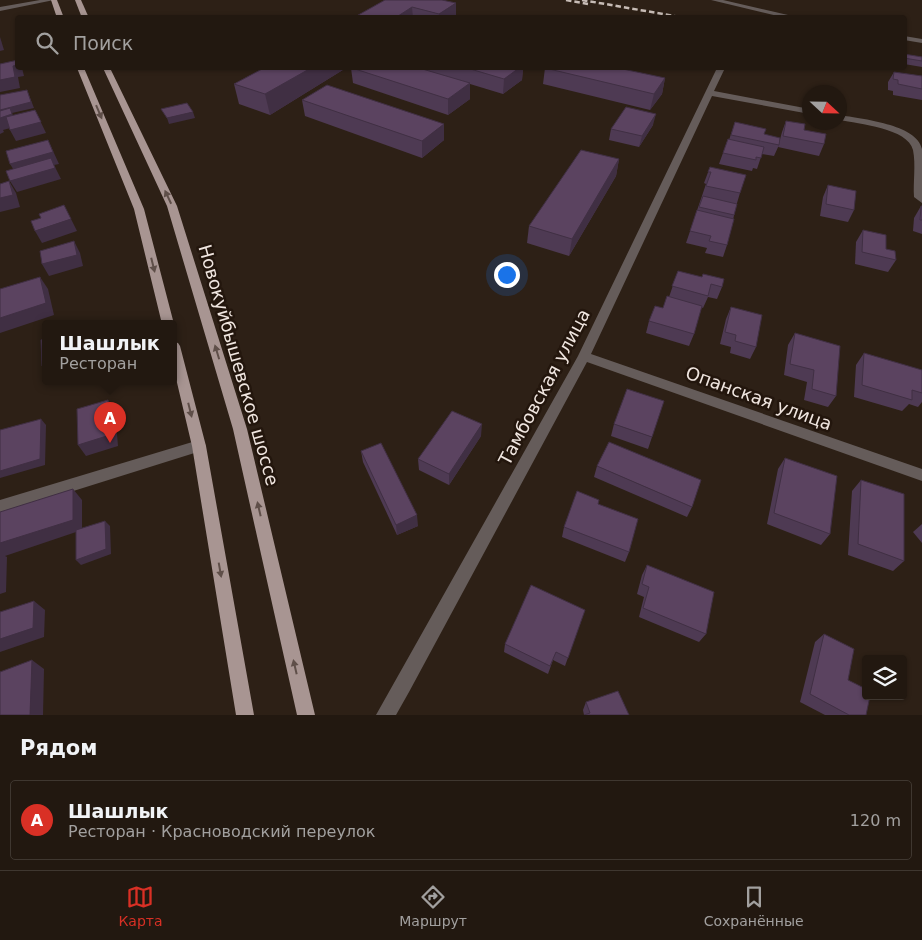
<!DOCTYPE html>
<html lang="ru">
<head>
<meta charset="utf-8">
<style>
  :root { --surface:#221810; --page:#2e251e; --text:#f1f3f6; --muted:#a2a09f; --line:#3f3730; --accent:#d93025 }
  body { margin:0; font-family:"DejaVu Sans",sans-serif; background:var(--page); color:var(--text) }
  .controls { position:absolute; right:15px; bottom:15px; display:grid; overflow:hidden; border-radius:5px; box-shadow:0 1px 4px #0004 }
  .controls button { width:45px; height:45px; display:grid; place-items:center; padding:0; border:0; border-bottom:1px solid var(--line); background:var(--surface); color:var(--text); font:25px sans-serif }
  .compass { position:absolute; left:802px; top:85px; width:45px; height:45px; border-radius:50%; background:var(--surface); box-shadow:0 1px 4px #0004; rotate:112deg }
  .you { position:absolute; left:506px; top:274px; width:18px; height:18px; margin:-12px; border:4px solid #fff; border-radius:50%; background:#1a73e8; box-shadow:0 0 0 8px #1a73e833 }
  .badge { display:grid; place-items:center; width:32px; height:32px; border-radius:50%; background:var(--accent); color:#fff; font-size:16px; font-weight:700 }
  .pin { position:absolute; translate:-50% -41px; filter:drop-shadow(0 1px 2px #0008) }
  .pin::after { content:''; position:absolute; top:26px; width:18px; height:15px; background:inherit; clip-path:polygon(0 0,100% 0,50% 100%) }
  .popup { position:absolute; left:42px; top:320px; width:135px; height:65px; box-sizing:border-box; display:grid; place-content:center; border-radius:5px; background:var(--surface); filter:drop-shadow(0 1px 4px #0005); font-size:16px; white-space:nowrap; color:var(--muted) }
  .popup b { font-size:19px; color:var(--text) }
  .popup::after { content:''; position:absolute; left:50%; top:100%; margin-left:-10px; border:10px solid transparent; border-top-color:var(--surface) }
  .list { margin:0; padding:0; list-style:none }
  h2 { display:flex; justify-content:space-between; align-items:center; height:65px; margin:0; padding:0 20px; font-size:21px }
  h2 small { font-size:16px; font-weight:400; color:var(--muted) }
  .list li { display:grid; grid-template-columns:32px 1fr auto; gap:15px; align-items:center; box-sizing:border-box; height:80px; margin:0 10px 10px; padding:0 10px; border:1px solid var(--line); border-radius:5px }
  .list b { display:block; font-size:19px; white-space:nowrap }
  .list p { margin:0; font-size:16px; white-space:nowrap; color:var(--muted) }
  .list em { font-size:16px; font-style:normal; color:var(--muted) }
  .icon { flex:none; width:28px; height:28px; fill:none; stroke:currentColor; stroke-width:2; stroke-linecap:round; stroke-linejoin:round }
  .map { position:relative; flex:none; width:922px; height:715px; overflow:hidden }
  .search { position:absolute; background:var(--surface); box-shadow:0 1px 4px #0004; left:15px; right:15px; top:15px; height:55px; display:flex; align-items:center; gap:12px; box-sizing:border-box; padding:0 18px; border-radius:5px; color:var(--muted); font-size:19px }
  .sheet { height:155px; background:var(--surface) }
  nav { display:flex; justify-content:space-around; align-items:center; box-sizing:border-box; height:70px; border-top:1px solid var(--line); background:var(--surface); font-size:14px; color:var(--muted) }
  nav a { display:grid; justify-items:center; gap:2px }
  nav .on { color:var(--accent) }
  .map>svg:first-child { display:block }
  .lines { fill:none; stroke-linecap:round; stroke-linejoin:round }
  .street { fill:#655c5a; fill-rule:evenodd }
  .primary { fill:#a89592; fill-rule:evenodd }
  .rail { stroke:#c7bcb6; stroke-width:2.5; stroke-dasharray:5.5 3; stroke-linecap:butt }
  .wall { fill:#4e3a53 }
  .shaded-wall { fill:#402f43 }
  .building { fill:#5b4360; stroke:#402f43 }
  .oneway { fill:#5f4f49 }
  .labels { text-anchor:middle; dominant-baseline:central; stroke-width:5; stroke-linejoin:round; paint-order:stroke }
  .street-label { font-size:18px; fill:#f0e6e0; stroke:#23160d }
</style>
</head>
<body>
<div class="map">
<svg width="922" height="715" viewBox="0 0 922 715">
  <rect width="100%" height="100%" fill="#2d2016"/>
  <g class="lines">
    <g class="street">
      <path d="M40 0H54L0 11V7Z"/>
      <path d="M711 0H723L801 18H786Z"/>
      <path d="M904 36 922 39V43L904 40Z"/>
      <path d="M717 68H725L714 91 810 109V114L712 96 591 354 922 469V481L587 362 409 692 396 715H376L578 356Z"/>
      <path d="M840 115C861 119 917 124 922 149 922 165 922 186 922 203L914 197C913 182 916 165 913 150 908 128 858 124 840 120Z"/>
      <path d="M199 440 204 442 206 446 204 450 0 514V500Z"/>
    </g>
    <g class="primary">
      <path d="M51 0H57L64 18H57Z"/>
      <path d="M75 0H81L89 18H82Z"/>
      <path d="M77 68H84L144 209 174 324H162L134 209Z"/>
      <path d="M103 68H110L177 206 247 429 315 715H297L233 429 167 206Z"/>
      <path d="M174 342 178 343 180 346 206 446 254 715H236L192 446 174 370Z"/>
    </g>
    <g class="rail">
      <path d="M566 0 588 4"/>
      <path d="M582 0 686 18"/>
    </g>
  </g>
  <g class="wall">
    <path d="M385 0 456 18H353Z"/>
    <path d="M904 54 922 57V67L904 64Z"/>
    <path d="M264 68H346L270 115 239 104 234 84Z"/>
    <path d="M351 68H523L522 80 503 94 470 84V99L448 115 353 83Z"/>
    <path d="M545 68 665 78 662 94 650 110 543 84Z"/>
    <path d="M894 72 922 76V100L893 95V91L888 90V82Z"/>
    <path d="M302 100 444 140 422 158 305 116Z"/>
    <path d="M786 121 804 130 824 144 819 156 778 147 782 132Z"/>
    <path d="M735 122 764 134 779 145 774 156 762 154 757 169 753 168 752 171 719 164 728 139 729 140Z"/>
    <path d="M653 125 639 147 609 140 611 129Z"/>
    <path d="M619 159 616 176 569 256 527 243 529 226Z"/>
    <path d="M710 167 740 193 737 203 727 245 723 257 705 253 707 248 686 243 706 184 704 183Z"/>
    <path d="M828 185 854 210 848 222 820 216 823 197Z"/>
    <path d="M921 206H922V234L913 231 914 218Z"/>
    <path d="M863 230 886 249 896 260 888 272 855 264 856 242Z"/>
    <path d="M678 271 722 287 717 299 708 297 703 308 701 307 694 334 689 346 646 333 649 321 663 308 669 297Z"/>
    <path d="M731 307 756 347 750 359 730 353 731 347 720 344 726 319Z"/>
    <path d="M795 333 836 396 828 407 804 400 807 382 784 375 788 345Z"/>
    <path d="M864 353 922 393V402L918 407 909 404 902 411 854 397 856 365Z"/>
    <path d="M614 424 652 437 648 449 611 436Z"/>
    <path d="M481 436 449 485 419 470 418 459Z"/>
    <path d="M361 451 418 526 397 535 363 462Z"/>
    <path d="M785 458 830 534 821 545 767 524 778 469Z"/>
    <path d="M597 466 692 507 687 517 594 477Z"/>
    <path d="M861 480 904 561 893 571 848 555 852 491Z"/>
    <path d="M598 504 629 552 625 562 562 537 564 527Z"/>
    <path d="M922 524V543L913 532Z"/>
    <path d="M647 565 706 634 699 642 639 617 644 597 637 594 642 575Z"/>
    <path d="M585 610 565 666 553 660 548 674 504 652 505 644Z"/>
    <path d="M824 634 848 680 866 715H825L800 702 815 642Z"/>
    <path d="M586 702 629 715H584L583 710Z"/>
  </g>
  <g class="shaded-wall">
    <path d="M456 3V18H439V14Z"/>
    <path d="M412 7 413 18H395Z"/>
    <path d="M0 37 4 50 0 51Z"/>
    <path d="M18 65V68H22L24 76 18 77 20 88 0 92V80L13 66Z"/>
    <path d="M311 68H346L270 115 265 94Z"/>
    <path d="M519 68H523L522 80 503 94 504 79Z"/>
    <path d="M665 78 662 94 650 110 654 94Z"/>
    <path d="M470 83V99L448 115V99Z"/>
    <path d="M27 90 34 108 12 113 18 126 3 130 4 132 0 134V110Z"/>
    <path d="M35 110 46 133 16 141 10 130Z"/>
    <path d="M193 112 195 118 169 124 167 118Z"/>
    <path d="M656 114 653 125 639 147 642 136Z"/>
    <path d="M444 124V140L422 158V141Z"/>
    <path d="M48 140 59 164 54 165 61 179 17 192 10 181 17 175 10 164Z"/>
    <path d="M619 159 616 176 569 256 572 239Z"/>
    <path d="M9 181 16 193 20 207 0 212V198Z"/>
    <path d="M71 219 77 231 42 243 35 231Z"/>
    <path d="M74 241 80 253 83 266 49 276 42 264Z"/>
    <path d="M40 277 48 289 54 315 0 333V318Z"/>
    <path d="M46 365V372L42 366Z"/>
    <path d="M108 400 115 411 118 446 86 456 78 445Z"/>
    <path d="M41 419 46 425 45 465 0 478V471Z"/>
    <path d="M482 424 481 436 449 485V474Z"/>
    <path d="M73 489 82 500V530L5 556 7 557 6 592 0 594V543Z"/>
    <path d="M417 515 418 526 397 535 396 525Z"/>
    <path d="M105 521 110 526 111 554 81 565 76 560Z"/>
    <path d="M34 601 45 610 44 637 0 652V639Z"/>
    <path d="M32 660 44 669 43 715H30Z"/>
  </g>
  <g class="building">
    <path d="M385 0H442L456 3 439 14 412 7 395 18H353Z"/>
    <path d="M904 54 922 57V61L904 58Z"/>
    <path d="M18 60V65L13 66 15 77 0 80V64Z"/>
    <path d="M264 68H311L265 94 234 84Z"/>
    <path d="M352 68H419L470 83 448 99Z"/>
    <path d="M467 68H519L504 79Z"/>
    <path d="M545 68H618L665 78 654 94Z"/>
    <path d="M894 72 922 76V89L898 84V80L893 79Z"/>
    <path d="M327 85 444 124 422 141 302 100Z"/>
    <path d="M27 90 31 102 0 110V95Z"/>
    <path d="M187 103 193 112 167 118 161 109Z"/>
    <path d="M626 107 656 114 642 136 611 129Z"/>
    <path d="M10 108 12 114 0 118V111Z"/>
    <path d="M35 110 41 122 10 130 6 117Z"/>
    <path d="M786 121 805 124 804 130 826 134 824 144 783 136Z"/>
    <path d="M735 122 766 129 764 134 780 138 779 145 731 135Z"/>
    <path d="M728 139 764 147 761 158 756 157V160L723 153Z"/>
    <path d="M48 140 53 152 10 164 6 151Z"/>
    <path d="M581 150 619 159 572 239 529 226Z"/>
    <path d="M51 158 55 168 10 181 6 171Z"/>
    <path d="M710 167 746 175 740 193 706 186 711 172H708Z"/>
    <path d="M9 181 13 195 0 198V184Z"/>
    <path d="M828 185 856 191 854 210 826 204Z"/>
    <path d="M703 196 737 204 734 215 699 207Z"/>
    <path d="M64 205 71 219 35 231 31 221 41 218 39 214Z"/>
    <path d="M921 206H922V220H920Z"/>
    <path d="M697 210 734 219 727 245 709 241 711 236 690 231Z"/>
    <path d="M863 230 886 235V249L895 251 896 260 862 252Z"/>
    <path d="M74 241 77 255 42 264 40 251Z"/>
    <path d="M678 271 702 277 703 274 724 279 722 287 711 284 708 296 672 286Z"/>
    <path d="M40 277 46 303 0 318V289Z"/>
    <path d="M667 296 702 306 694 334 649 321 655 306 663 308Z"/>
    <path d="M731 307 762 315 756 347 735 341 736 335 725 332Z"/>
    <path d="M795 333 840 346 836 396 812 389 814 370 790 364Z"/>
    <path d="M46 338V365L42 366 41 340Z"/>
    <path d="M864 353 922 370V393L912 390V400L862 385Z"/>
    <path d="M627 389 664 401 652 437 614 424Z"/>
    <path d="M108 400 110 435 78 445 77 409Z"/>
    <path d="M452 411 482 424 449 474 418 459Z"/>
    <path d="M41 419 40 459 0 471V430Z"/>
    <path d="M609 442 701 480 692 507 597 466Z"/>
    <path d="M381 443 417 515 396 525 361 451Z"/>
    <path d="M785 458 837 476 830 534 774 513Z"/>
    <path d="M861 480 904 494V561L858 544Z"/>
    <path d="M73 489V520L0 543V512Z"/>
    <path d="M577 491 599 500 598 504 638 519 629 552 564 527Z"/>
    <path d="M105 521 106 549 76 560V530Z"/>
    <path d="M647 565 714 592 706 634 643 608 649 587 642 584Z"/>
    <path d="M531 585 585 610 568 658 556 652 550 666 505 644Z"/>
    <path d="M34 601 33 628 0 639V612Z"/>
    <path d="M824 634 854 649 848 680 866 689V696H870L866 715H849L810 694Z"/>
    <path d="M32 660 30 715H0V672Z"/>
    <path d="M618 691 629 715H584L590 713 586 702Z"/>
  </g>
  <defs><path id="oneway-solid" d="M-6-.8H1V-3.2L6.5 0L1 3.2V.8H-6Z" transform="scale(1.25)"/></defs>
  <g class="oneway">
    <use href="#oneway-solid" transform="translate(99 112) rotate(67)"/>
    <use href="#oneway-solid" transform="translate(168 197) rotate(-115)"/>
    <use href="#oneway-solid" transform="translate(153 265) rotate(76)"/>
    <use href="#oneway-solid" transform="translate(217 352) rotate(-107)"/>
    <use href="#oneway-solid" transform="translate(190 410) rotate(76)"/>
    <use href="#oneway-solid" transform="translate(259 509) rotate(-103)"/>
    <use href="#oneway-solid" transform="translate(220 570) rotate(80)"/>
    <use href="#oneway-solid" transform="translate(295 667) rotate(-103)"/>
  </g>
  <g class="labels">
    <g class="street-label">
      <text transform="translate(239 365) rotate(74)">Новокуйбышевское шоссе</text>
      <text transform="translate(544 387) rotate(-62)">Тамбовская улица</text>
      <text transform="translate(759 398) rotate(20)">Опанская улица</text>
    </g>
  </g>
</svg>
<div class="controls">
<button><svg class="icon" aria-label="layers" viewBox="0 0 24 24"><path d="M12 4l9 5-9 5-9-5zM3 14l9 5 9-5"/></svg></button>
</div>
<svg class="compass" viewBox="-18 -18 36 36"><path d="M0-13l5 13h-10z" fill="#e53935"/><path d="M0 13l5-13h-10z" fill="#a2a09f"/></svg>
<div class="you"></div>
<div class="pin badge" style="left:110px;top:443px">A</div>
<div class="popup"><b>Шашлык</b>Ресторан</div>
<div class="search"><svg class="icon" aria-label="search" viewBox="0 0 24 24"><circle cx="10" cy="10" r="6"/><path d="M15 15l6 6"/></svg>Поиск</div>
</div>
<section class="sheet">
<h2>Рядом<small></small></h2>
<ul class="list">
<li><span class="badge">A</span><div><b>Шашлык</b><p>Ресторан · Красноводский переулок</p></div><em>120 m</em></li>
</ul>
</section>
<nav>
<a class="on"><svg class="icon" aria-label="map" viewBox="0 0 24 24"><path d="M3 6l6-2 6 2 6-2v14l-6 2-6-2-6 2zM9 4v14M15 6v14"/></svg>Карта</a>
<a><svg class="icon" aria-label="directions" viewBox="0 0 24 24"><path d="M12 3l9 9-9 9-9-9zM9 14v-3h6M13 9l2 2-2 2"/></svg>Маршрут</a>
<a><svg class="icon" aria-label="saved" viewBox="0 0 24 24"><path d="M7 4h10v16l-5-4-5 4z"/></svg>Сохранённые</a>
</nav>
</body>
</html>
